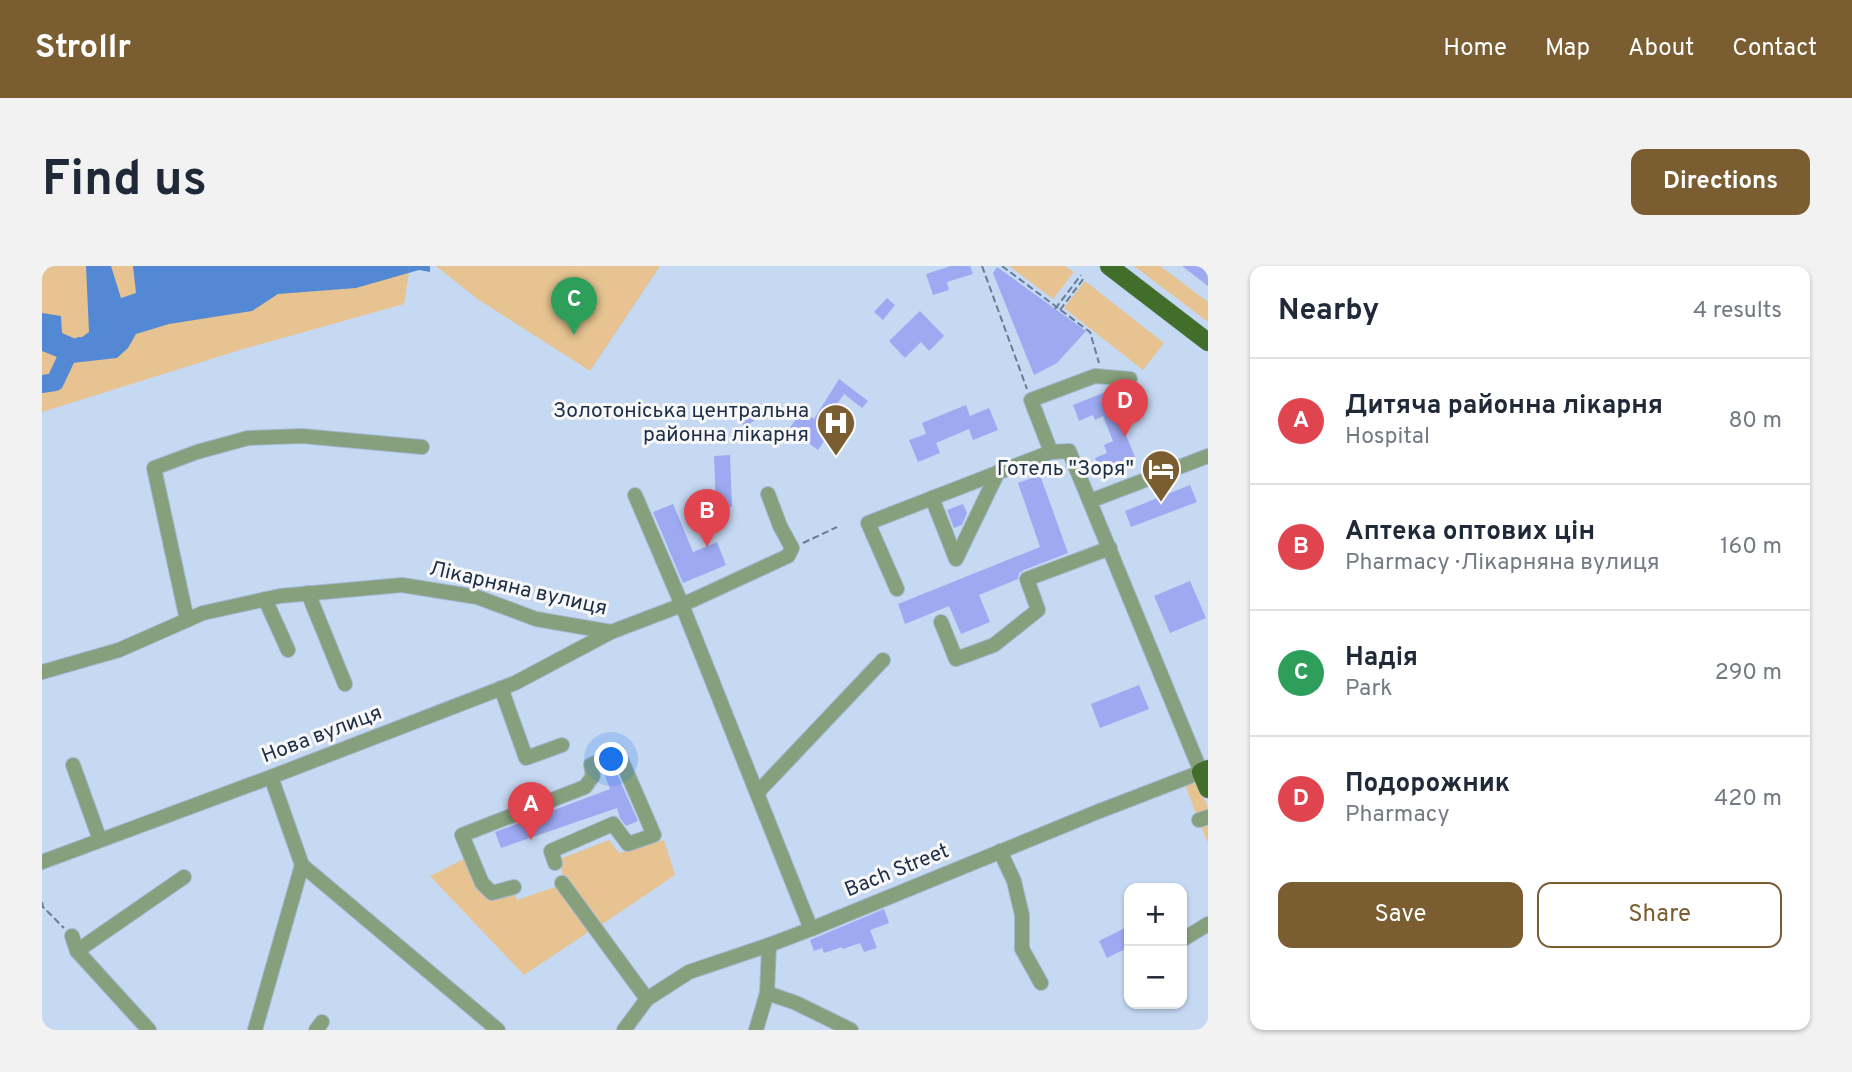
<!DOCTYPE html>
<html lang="en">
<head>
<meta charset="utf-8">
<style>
  :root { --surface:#fff; --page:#f2f2f3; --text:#1f2937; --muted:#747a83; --line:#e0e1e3; --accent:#7a5d30 }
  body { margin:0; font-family:Overpass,sans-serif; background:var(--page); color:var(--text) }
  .controls { position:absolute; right:21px; bottom:21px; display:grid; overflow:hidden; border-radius:14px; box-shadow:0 2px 5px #0004 }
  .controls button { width:63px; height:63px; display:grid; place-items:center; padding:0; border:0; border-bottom:2px solid var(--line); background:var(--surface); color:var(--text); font:35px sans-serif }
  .you { position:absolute; left:570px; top:494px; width:24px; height:24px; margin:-18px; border:5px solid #fff; border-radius:50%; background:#1a73e8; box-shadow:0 0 0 10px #1a73e833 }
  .badge { display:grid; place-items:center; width:46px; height:46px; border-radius:50%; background:var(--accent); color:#fff; font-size:23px; font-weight:700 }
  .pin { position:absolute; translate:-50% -58px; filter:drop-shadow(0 2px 4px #0008) }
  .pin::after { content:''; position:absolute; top:37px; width:24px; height:21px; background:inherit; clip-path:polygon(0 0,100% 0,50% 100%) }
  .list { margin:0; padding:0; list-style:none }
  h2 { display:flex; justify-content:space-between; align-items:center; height:91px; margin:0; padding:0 28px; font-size:30px }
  h2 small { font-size:23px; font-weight:400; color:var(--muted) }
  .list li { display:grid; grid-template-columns:46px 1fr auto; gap:21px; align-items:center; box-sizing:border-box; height:126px; padding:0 28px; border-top:2px solid var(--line) }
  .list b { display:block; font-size:26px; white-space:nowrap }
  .list p { margin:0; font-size:23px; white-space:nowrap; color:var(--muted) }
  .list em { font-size:23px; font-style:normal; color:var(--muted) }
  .actions { display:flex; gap:14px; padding:21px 28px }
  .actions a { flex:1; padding:16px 0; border:2px solid var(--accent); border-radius:14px; text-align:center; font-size:24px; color:var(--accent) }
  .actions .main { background:var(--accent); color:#fff }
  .map { position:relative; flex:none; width:1166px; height:764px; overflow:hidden; border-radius:14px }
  header { display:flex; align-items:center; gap:42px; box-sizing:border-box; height:98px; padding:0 35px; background:var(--accent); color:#fff }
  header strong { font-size:33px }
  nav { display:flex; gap:38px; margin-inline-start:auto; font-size:24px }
  .intro { display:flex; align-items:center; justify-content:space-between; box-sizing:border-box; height:168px; padding:0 42px }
  h1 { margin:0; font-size:49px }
  .button { padding:18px 32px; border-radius:14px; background:var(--accent); color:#fff; font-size:24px; font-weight:700 }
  main { display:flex; gap:42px; padding:0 42px }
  aside { flex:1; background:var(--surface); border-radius:14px; box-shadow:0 2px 5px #0004 }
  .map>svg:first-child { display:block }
  .green { fill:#e6c391 }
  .water { fill:#5389d4 }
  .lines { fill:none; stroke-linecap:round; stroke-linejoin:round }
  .river { stroke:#5389d4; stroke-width:18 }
  .building { fill:#9da9f1 }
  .minor-casing { stroke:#a4b7d1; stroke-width:16 }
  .major-casing { stroke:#a4b7d1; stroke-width:19 }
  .path { stroke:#697b95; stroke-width:2; stroke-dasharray:7 3.5; stroke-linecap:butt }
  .minor { stroke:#869f7c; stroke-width:14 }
  .major { stroke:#426e2c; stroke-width:18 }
  .labels { text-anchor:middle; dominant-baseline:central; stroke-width:6; stroke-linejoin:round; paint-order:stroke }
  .poi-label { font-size:21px; fill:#1c2e48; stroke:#f8f8f8; text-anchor:end }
  .street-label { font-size:21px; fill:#1c2e48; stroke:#f8f8f8 }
</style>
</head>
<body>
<header>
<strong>Strollr</strong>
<nav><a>Home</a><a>Map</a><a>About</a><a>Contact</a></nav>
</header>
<div class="intro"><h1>Find us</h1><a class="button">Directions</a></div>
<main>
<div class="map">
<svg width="1166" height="764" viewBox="0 0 1166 764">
  <rect width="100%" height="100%" fill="#c6d9f3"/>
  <g class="green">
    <path d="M0 0H365L367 6 362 38 198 84 0 146Z"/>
    <path d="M394 0H618L548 105 437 34Z"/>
    <path d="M967 0H1023L1032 6 1011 33Z"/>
    <path d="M1092 0H1118L1166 36V56Z"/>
    <path d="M1043 15 1122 77 1101 104 1022 42Z"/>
    <path d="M1155 516 1166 542V578L1143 519Z"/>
    <path d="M567 574 577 587 622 574 633 609 556 661 521 612 518 593Z"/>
    <path d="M426 591 438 621 471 626 475 634 516 620 548 665 482 709 388 610Z"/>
  </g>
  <path class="water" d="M44 0H69L79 32 94 27 91 0H388V6L377 4 314 22 236 28 210 45 127 58 94 68 86 82 75 92 30 97 0 85V47L19 50 20 67 36 74 47 66Z"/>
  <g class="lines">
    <path class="river" d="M0 118 13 116 28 84 38 80"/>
  </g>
  <g class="building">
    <path d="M909 0H928L931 8 905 16 907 24 891 29 884 8Z"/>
    <path d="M1140 0H1157L1166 7V20Z"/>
    <path d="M955 1 1044 65 1015 97 992 109 951 7Z"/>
    <path d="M845 32 853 39 841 54 832 46Z"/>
    <path d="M878 45 902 70 887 85 879 76 863 92 847 75Z"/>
    <path d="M797 113 826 135 820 142 802 128 781 159 789 165 776 184 747 163 760 144 772 153Z"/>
    <path d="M1066 125 1093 191 1058 205 1053 192 1065 187 1062 179 1071 175 1061 150 1053 154 1051 149 1037 155 1031 139Z"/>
    <path d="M924 139 928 150 947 142 956 164 931 174 927 163 894 177 898 187 876 196 867 174 884 168 880 157Z"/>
    <path d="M709 142 716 152 703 161 696 152Z"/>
    <path d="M688 189 690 241 674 242 672 190Z"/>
    <path d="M998 209 1026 287 982 304 977 307 976 313 937 329 948 356 919 368 907 340 863 358 856 338 998 281 976 217Z"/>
    <path d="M1148 219 1155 236 1089 261 1083 245Z"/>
    <path d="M631 238 651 286 675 276 684 299 641 317 611 246Z"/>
    <path d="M921 238 925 247 920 259 912 262 905 244Z"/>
    <path d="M1148 315 1164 352 1128 367 1112 330Z"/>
    <path d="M1097 419 1107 443 1058 462 1049 438Z"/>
    <path d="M571 499 596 555 584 560 578 552 575 542 459 582 453 566 568 523 561 504Z"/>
    <path d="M842 643 847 657 828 664 835 682 822 686 818 677 801 683 800 681 782 687 780 682 772 685 768 674Z"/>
    <path d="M1087 660V681L1065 692 1057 675Z"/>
  </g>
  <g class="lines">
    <g class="minor-casing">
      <g id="minor">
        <path d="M1009 186 989 134 1053 110 1088 113"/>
        <path d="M593 229 640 339 769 663"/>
        <path d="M890 232 914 293 956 206"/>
        <path d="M1048 235 1166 190"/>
        <path d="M266 327 303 418"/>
        <path d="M223 333 246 384"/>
        <path d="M145 354 112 202 155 186 206 172 260 170 380 181"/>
        <path d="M899 356 914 393 952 379 996 344 985 313 1068 282"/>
        <path d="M0 406 77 384 161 347 238 330 360 319 435 331 494 353 569 366"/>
        <path d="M459 422 484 492 520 479"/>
        <path d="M31 499 58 574"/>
        <path d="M229 511 260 599 456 764"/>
        <path d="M715 527 841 394"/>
        <path d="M1157 554 1166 551"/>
        <path d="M958 585 972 615 980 649V683L999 717"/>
        <path d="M0 596 229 511 473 417 569 366 640 339 746 290 750 282 738 260 726 228"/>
        <path d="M520 617 605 733"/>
        <path d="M472 621 450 627 440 617 420 569 543 521 551 510 549 499 576 486 612 569 586 578 571 558 509 585 513 597"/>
        <path d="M30 670 35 685 107 764"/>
        <path d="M1140 674 1166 658"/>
        <path d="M35 685 142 611"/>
        <path d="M725 727 754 737 809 764"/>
        <path d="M213 764 260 599"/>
        <path d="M274 764 280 756"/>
        <path d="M582 764 605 733 647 706 727 679 769 663 1055 546 1159 506 1027 185 1009 186 826 257 855 323"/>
        <path d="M714 764 725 727 727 679"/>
      </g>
    </g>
    <g class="major-casing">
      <g id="major">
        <path d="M1067 0 1166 76"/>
        <path d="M1166 503 1159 506 1166 523"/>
      </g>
    </g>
    <g class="path">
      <path d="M940 0 985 123"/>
      <path d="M960 0 1048 66 1057 97"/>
      <path d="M1013 43 1039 9"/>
      <path d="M1018 44 1042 12"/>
      <path d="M761 277 795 261"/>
      <path d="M0 636 1 641 22 662"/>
    </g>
    <use href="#minor" class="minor"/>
    <use href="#major" class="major"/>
  </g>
  <defs>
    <g id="hospital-pin" transform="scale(2.0125)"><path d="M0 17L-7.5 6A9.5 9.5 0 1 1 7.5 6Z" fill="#7a5d30" stroke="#f8f8f8"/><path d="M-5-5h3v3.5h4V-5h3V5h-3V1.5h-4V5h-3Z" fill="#fff"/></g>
    <g id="hotel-pin" transform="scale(2.0125)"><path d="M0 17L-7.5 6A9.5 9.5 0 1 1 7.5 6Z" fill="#7a5d30" stroke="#f8f8f8"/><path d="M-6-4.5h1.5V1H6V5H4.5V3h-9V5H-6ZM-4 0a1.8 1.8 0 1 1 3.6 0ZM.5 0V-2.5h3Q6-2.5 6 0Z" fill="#fff"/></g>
  </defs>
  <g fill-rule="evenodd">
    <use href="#hospital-pin" x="794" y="157"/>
    <use href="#hotel-pin" x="1119" y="203"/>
  </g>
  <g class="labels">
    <g class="poi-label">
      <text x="767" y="145">Золотоніська центральна<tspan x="767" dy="24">районна лікарня</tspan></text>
      <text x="1092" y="203">Готель "Зоря"</text>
    </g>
    <g class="street-label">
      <text transform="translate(476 323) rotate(13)">Лікарняна вулиця</text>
      <text transform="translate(280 469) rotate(-21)">Нова вулиця</text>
      <text transform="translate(855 605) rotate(-22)">Bach Street</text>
    </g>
  </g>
</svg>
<div class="controls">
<button>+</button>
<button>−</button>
</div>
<div class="you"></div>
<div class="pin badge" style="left:489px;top:574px;background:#e0444e">A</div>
<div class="pin badge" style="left:665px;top:281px;background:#e0444e">B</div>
<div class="pin badge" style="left:532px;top:69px;background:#2e9e5b">C</div>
<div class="pin badge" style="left:1083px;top:171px;background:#e0444e">D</div>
</div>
<aside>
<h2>Nearby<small>4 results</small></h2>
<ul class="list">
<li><span class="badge" style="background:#e0444e">A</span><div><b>Дитяча районна лікарня</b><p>Hospital</p></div><em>80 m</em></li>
<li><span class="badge" style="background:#e0444e">B</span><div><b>Аптека оптових цін</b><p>Pharmacy · Лікарняна вулиця</p></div><em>160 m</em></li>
<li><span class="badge" style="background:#2e9e5b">C</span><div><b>Надія</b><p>Park</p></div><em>290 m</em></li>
<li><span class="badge" style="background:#e0444e">D</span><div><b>Подорожник</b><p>Pharmacy</p></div><em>420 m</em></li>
</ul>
<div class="actions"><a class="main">Save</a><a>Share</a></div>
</aside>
</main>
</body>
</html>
